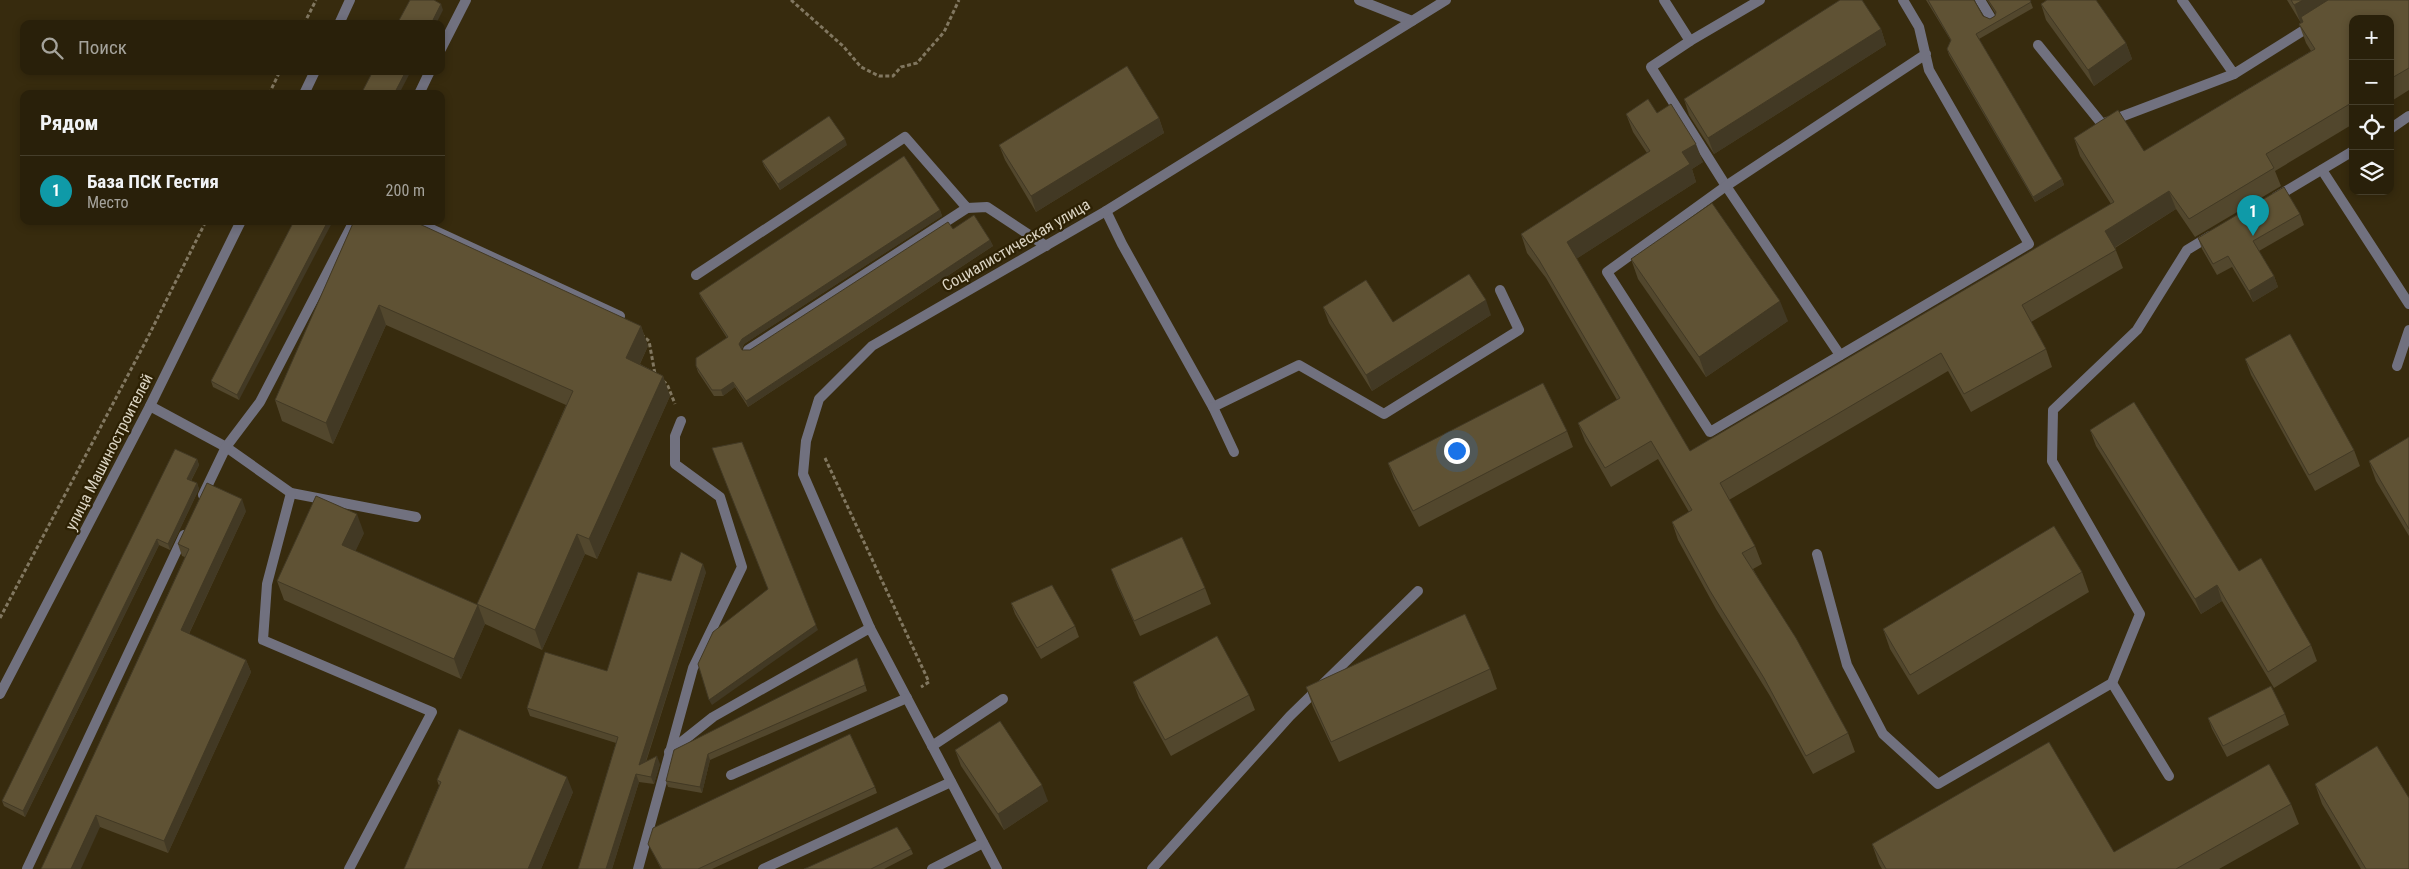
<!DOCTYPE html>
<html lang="ru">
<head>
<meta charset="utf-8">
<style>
  :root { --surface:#29200a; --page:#352d18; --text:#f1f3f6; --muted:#a5a39c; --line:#453e2b; --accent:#b1adfa }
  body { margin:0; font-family:"Roboto Condensed",sans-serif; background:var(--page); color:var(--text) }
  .controls { position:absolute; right:15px; top:15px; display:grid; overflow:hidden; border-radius:10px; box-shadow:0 2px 8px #0003 }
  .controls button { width:45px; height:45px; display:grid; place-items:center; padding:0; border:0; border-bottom:1px solid var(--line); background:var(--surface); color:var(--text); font:25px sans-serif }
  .you { position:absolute; left:1456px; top:450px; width:18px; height:18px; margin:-12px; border:4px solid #fff; border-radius:50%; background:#1a73e8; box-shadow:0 0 0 8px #1a73e833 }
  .badge { display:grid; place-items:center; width:32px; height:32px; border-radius:50%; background:var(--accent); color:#fff; font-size:16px; font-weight:700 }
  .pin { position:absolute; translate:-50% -41px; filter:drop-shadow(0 1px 2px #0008) }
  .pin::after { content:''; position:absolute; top:26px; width:18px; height:15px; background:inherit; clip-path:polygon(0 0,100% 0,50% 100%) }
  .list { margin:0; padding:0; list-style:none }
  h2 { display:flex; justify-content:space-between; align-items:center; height:65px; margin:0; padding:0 20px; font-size:21px }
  h2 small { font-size:16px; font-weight:400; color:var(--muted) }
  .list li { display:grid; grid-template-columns:32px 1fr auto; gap:15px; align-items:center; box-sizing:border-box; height:70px; padding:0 20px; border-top:1px solid var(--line) }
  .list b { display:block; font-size:19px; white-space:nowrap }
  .list p { margin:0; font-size:16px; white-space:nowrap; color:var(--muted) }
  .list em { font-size:16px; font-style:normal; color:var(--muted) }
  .icon { flex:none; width:28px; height:28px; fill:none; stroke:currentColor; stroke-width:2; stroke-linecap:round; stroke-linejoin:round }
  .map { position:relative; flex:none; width:2409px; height:869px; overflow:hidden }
  .search { position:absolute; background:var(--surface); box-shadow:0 2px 8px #0003; left:20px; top:20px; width:425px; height:55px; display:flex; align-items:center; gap:12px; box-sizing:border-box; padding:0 18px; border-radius:10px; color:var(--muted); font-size:19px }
  .panel { position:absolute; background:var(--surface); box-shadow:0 2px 8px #0003; left:20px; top:90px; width:425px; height:135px; border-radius:10px }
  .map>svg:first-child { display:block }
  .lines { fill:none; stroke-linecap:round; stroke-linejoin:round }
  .path { stroke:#817760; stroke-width:3; stroke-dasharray:4 2.5; stroke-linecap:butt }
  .service { stroke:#71717f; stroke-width:10 }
  .minor { stroke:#71717f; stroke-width:10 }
  .wall { fill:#52472d }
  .shaded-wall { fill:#423924 }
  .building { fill:#5f5234; stroke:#423924 }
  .labels { text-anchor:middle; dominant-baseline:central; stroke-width:4.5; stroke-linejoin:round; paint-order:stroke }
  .street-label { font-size:16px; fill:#dbd4c3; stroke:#2d2104 }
</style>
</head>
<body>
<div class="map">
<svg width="2409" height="869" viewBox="0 0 2409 869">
  <rect width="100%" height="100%" fill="#372b0e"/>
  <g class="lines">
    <g class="path">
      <path d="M791 0 843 46 861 67 879 76H893L901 67 917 63 929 49 944 32 959 0"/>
      <path d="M304 24 316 0"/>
      <path d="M269 94 280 71"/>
      <path d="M641 334 649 341 655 374"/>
      <path d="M663 381 667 384 675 404"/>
      <path d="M825 458 929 682 921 687"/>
      <path d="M0 618 147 339 206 221"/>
    </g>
    <g class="service">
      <path d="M1359 0 1412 21"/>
      <path d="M1664 0 1690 41"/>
      <path d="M1760 0 1690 41 1651 67 1726 186 1840 355"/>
      <path d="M1903 0 1919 27 1929 70 2029 244 1710 432 1607 272 1726 186 1926 54"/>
      <path d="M1980 0 1991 18"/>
      <path d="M2182 0 2234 74 2312 25"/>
      <path d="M2038 45 2102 124 2234 74"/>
      <path d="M441 49 466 0"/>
      <path d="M419 94 430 71"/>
      <path d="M2390 129 2409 116"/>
      <path d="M2322 170 2409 304"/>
      <path d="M2276 197 2353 151"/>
      <path d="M1106 211 1122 244 1213 407 1299 365 1384 414 1519 330 1500 290"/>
      <path d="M414 221 620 316"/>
      <path d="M696 275 905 137 967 208 987 207 1046 246"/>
      <path d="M748 350 967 208"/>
      <path d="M2397 366 2409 330"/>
      <path d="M150 406 226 447 291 493 416 517"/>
      <path d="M1213 407 1234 452"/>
      <path d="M291 493 267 584 263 640 432 712 349 869"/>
      <path d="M203 495 226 447 260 402 354 221"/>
      <path d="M1817 554 1847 665 1883 734 1938 784 2112 683 2140 614 2052 461 2053 410 2137 330 2187 250 2210 236"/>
      <path d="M2112 683 2169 776"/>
      <path d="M932 746 1003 699"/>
      <path d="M669 752 713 717 870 628 997 869"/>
      <path d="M731 775 907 698"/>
      <path d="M27 869 184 535"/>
      <path d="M638 869 693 668 742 567 720 497 675 464V436L681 421"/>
      <path d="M763 869 951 782"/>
      <path d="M932 869 983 843"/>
      <path d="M1152 869 1290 716 1418 591"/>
    </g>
    <g class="minor">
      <path d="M339 24 350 0"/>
      <path d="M304 94 315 71"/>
      <path d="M870 628 803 474 806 441 819 399 872 346 1106 211 1446 0"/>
      <path d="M0 694 150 406 241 221"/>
    </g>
  </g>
  <g class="wall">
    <path d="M1926 0H1974L1983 16 1990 19 1995 16V13L1987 0H2030L2033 8 1979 39 2062 179 2064 185 2035 202 1949 55 1947 49 1951 41Z"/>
    <path d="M2287 0H2409V90L2390 102V19H2353V124L2275 171 2281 186 2195 237 2176 209 2115 248 2123 268 2031 322 2046 349 2052 367 1971 412 1948 371 1729 500 1755 546 1762 564 1753 569 1848 733 1855 752 1813 774 1770 696 1716 609 1678 540 1672 522 1689 512 1658 459 1611 487 1585 441 1578 423 1617 400 1546 278 1527 253 1521 234 1647 153 1633 132 1626 114 1657 113 1703 162 1692 169 1696 182 1576 259 1690 451 2111 204 2080 156 2074 138 2144 151 2311 51 2306 43 2299 24 2301 23Z"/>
    <path d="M2041 4 2126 43 2132 59 2094 86 2046 20Z"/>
    <path d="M1881 29 1886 45 1714 154 1689 115 1684 99Z"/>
    <path d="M1159 118 1164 133 1036 212 1005 160 999 145Z"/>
    <path d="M847 145 780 190 764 166 762 161Z"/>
    <path d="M940 210 942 216 744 344 742 349V350H750L953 229 990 240 993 246 748 407 735 387 723 396H714L698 372 696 366 727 338 701 298 699 293Z"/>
    <path d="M2300 214 2304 225 2259 251 2274 276 2278 287 2253 302 2232 267 2217 275 2202 249 2198 238Z"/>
    <path d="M294 221 239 400 213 387 211 381Z"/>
    <path d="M354 221 641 326 648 346 640 364 663 376 670 396 597 559 585 554 542 650 485 624 461 679 284 600 277 581 364 533 355 551 478 605 566 405 386 325 333 444 282 421 275 400Z"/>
    <path d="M1631 259 1788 321 1706 377 1638 279Z"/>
    <path d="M1323 307 1393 322 1491 315 1372 391 1329 323Z"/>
    <path d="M2245 359 2354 450 2360 466 2315 491 2251 375Z"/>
    <path d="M2090 430 2239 571 2311 645 2317 661 2274 688 2222 601 2201 614 2096 446Z"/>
    <path d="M1567 431 1573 447 1419 527 1394 479 1388 463Z"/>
    <path d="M2409 437V536L2376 481 2369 461Z"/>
    <path d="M197 459 199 465 191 481 197 483 199 489 170 550 159 545 25 817 4 806 2 801Z"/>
    <path d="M246 511 189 634 246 660 251 672 168 853 100 827 41 869 185 557 182 556 178 544Z"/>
    <path d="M1111 569 1205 588 1211 604 1140 636 1117 585Z"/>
    <path d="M706 572 646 762 660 764 654 784 639 782 612 869H578L616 743 530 716 527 708 607 671 671 581Z"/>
    <path d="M2082 572 2089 592 1918 695 1890 649 1883 629Z"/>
    <path d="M1011 603 1075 626 1079 637 1041 659 1015 614Z"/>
    <path d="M857 658 867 691 710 760 702 793 668 787 666 781Z"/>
    <path d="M1490 669 1497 689 1339 762 1313 707 1306 687Z"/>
    <path d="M1133 682 1249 695 1255 710 1171 756 1139 698Z"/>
    <path d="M2285 714 2289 725 2227 757 2212 729 2208 718Z"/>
    <path d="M955 750 1048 801 1004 830 961 766Z"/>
    <path d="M437 780 573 792 541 869H404L439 786Z"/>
    <path d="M2315 784 2409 869H2361L2322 804Z"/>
    <path d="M875 787 877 793 712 869H661L651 849 648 844Z"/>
    <path d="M2291 804 2299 824 2219 869H1882L1879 864 1872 844 2114 852Z"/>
    <path d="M911 849 913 854 884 869H804Z"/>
  </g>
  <g class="shaded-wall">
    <path d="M2303 0H2338L2301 17 2303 22 2301 24 2294 5Z"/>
    <path d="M441 4 443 10 436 24H431Z"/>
    <path d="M1881 29 1886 45 1714 154 1708 138Z"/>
    <path d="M2126 43 2132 59 2094 86 2088 70Z"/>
    <path d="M406 71H411L399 94H394Z"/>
    <path d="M1159 118 1164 133 1036 212 1031 196Z"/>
    <path d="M845 139 847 145 780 190 778 184Z"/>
    <path d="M1696 144 1703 162 1692 169 1696 182 1573 261 1567 242 1682 152Z"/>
    <path d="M2062 179 2064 185 2035 202 2033 197Z"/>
    <path d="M2169 191 2176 209 2112 249 2105 231Z"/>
    <path d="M940 210 942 216 744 344 741 350 739 344 742 339Z"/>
    <path d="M328 221H333L239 400 237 395Z"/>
    <path d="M990 240 993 246 748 407 746 401Z"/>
    <path d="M2274 276 2278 287 2253 302 2249 291Z"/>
    <path d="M1486 300 1491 315 1372 391 1366 375Z"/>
    <path d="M1780 301 1788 321 1706 377 1699 357Z"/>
    <path d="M379 305 386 325 333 444 326 423Z"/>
    <path d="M641 326 648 346 633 378 626 358Z"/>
    <path d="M663 376 670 396 597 559 589 539Z"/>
    <path d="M733 382 735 387 723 396 721 390Z"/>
    <path d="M197 459 199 465 189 484 187 479Z"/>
    <path d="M197 483 199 489 170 550 168 544Z"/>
    <path d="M242 499 246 511 185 642 181 630Z"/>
    <path d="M357 514 364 533 349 565 342 545Z"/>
    <path d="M577 534 585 554 542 650 535 630Z"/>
    <path d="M157 539 159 545 25 817 23 811Z"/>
    <path d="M703 564 706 572 642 773 639 765Z"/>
    <path d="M2217 585 2222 601 2201 614 2195 599Z"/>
    <path d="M478 605 485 624 461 679 454 659Z"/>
    <path d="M816 625 818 630 712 705 709 700Z"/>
    <path d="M246 660 251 672 168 853 164 841Z"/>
    <path d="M708 754 710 760 702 793 700 787Z"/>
    <path d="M657 756 660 764 654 784 651 777Z"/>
    <path d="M636 774 639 782 612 869H606Z"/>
    <path d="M567 777 573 792 541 869H528Z"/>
    <path d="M1042 785 1048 801 1004 830 998 814Z"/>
    <path d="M96 815 100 827 81 869H71Z"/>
  </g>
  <g class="building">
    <path d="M410 0H434L441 4 431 24H397Z"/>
    <path d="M1840 0H1862L1881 29 1708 138 1684 99Z"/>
    <path d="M1928 0H1974L1983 16 1990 19 1995 16 1996 12 1988 0H2030L2031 2 1976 34 2062 179 2033 197 1947 49 1951 40Z"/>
    <path d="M2047 0H2096L2126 43 2088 70 2041 4Z"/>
    <path d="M2291 0H2303L2294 5Z"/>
    <path d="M2328 0H2409V68L2390 79V19H2353V102L2266 154 2274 168 2189 219 2169 191 2105 231 2116 250 2022 305 2046 349 1964 394 1941 353 1720 483 1755 546 1742 553 1796 638 1848 733 1806 756 1764 678 1710 591 1672 522 1692 510 1651 441 1605 468 1578 423 1620 398 1539 260 1521 234 1650 151 1626 114 1648 99 1657 113 1671 104 1696 144 1682 152 1690 164 1567 242 1690 451 2114 202 2074 138 2118 110 2144 151 2315 49 2299 24 2303 22 2301 17Z"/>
    <path d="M1127 66 1159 118 1031 196 999 145Z"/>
    <path d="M373 71H406L394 94H361Z"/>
    <path d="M829 116 845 139 778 184 762 161Z"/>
    <path d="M904 156 940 210 742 339 739 344 742 350H750L948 222 953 229 974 215 990 240 746 401 733 382 721 390H712L696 366V358L728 337 699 293Z"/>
    <path d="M2284 187 2300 214 2253 241 2274 276 2249 291 2228 256 2213 264 2198 238Z"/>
    <path d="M1712 203 1780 301 1699 357 1631 259Z"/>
    <path d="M294 221H328L237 395 211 381Z"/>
    <path d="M354 221H413L641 326 626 358 663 376 589 539 577 534 535 630 477 604 573 391 379 305 326 423 275 400Z"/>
    <path d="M1469 274 1486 300 1366 375 1323 307 1366 280 1393 322Z"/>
    <path d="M2290 334 2354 450 2309 475 2245 359Z"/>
    <path d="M1543 383 1567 431 1413 511 1388 463Z"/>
    <path d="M2134 402 2239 571 2261 558 2311 645 2268 672 2217 585 2195 599 2090 430Z"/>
    <path d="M2409 437V529L2369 461Z"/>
    <path d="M742 442 816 625 709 700 698 664 713 632 768 589 712 448Z"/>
    <path d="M175 449 197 459 187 479 197 483 168 544 157 539 23 811 2 801Z"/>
    <path d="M207 483 242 499 181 630 246 660 164 841 96 815 71 869H41L189 549 178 544Z"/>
    <path d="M316 496 357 514 342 545 478 605 454 659 277 581Z"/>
    <path d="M2054 526 2082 572 1910 675 1883 629Z"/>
    <path d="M1182 537 1205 588 1134 621 1111 569Z"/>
    <path d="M681 552 703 564 639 765 657 756 651 777 636 774 606 869H578L618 737 527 708 545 652 607 671 638 572 671 581Z"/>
    <path d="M1052 585 1075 626 1037 648 1011 603Z"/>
    <path d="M1465 614 1490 669 1331 742 1306 687Z"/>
    <path d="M1217 636 1249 695 1165 740 1133 682Z"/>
    <path d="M857 658 865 685 708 754 700 787 666 781 674 750Z"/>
    <path d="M2271 686 2285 714 2223 746 2208 718Z"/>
    <path d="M1000 721 1042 785 998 814 955 750Z"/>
    <path d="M459 729 567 777 528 869H404L441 782 437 780Z"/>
    <path d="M850 734 875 787 698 869H662L648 844 653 828Z"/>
    <path d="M2049 742 2114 852 2269 764 2291 804 2176 869H1886L1872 844Z"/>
    <path d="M2377 746 2409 798V869H2366L2315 784Z"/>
    <path d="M897 827 911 849 871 869H804Z"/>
  </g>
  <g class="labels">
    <g class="street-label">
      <text transform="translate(1016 245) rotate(-30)">Социалистическая улица</text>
      <text transform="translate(109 452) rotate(-63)">улица Машиностроителей</text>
    </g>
  </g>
</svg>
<div class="controls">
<button>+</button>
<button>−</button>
<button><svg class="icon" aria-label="locate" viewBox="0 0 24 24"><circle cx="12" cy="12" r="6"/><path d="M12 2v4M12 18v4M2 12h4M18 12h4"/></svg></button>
<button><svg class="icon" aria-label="layers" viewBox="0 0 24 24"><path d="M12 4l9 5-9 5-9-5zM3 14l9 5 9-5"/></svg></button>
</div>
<div class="you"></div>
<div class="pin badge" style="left:2253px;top:236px;background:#0f9aa8">1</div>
<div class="search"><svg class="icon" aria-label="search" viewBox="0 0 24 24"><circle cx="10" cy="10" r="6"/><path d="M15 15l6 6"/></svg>Поиск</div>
<section class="panel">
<h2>Рядом<small></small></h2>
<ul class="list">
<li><span class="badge" style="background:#0f9aa8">1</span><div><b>База ПСК Гестия</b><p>Место</p></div><em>200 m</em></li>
</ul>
</section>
</div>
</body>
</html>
